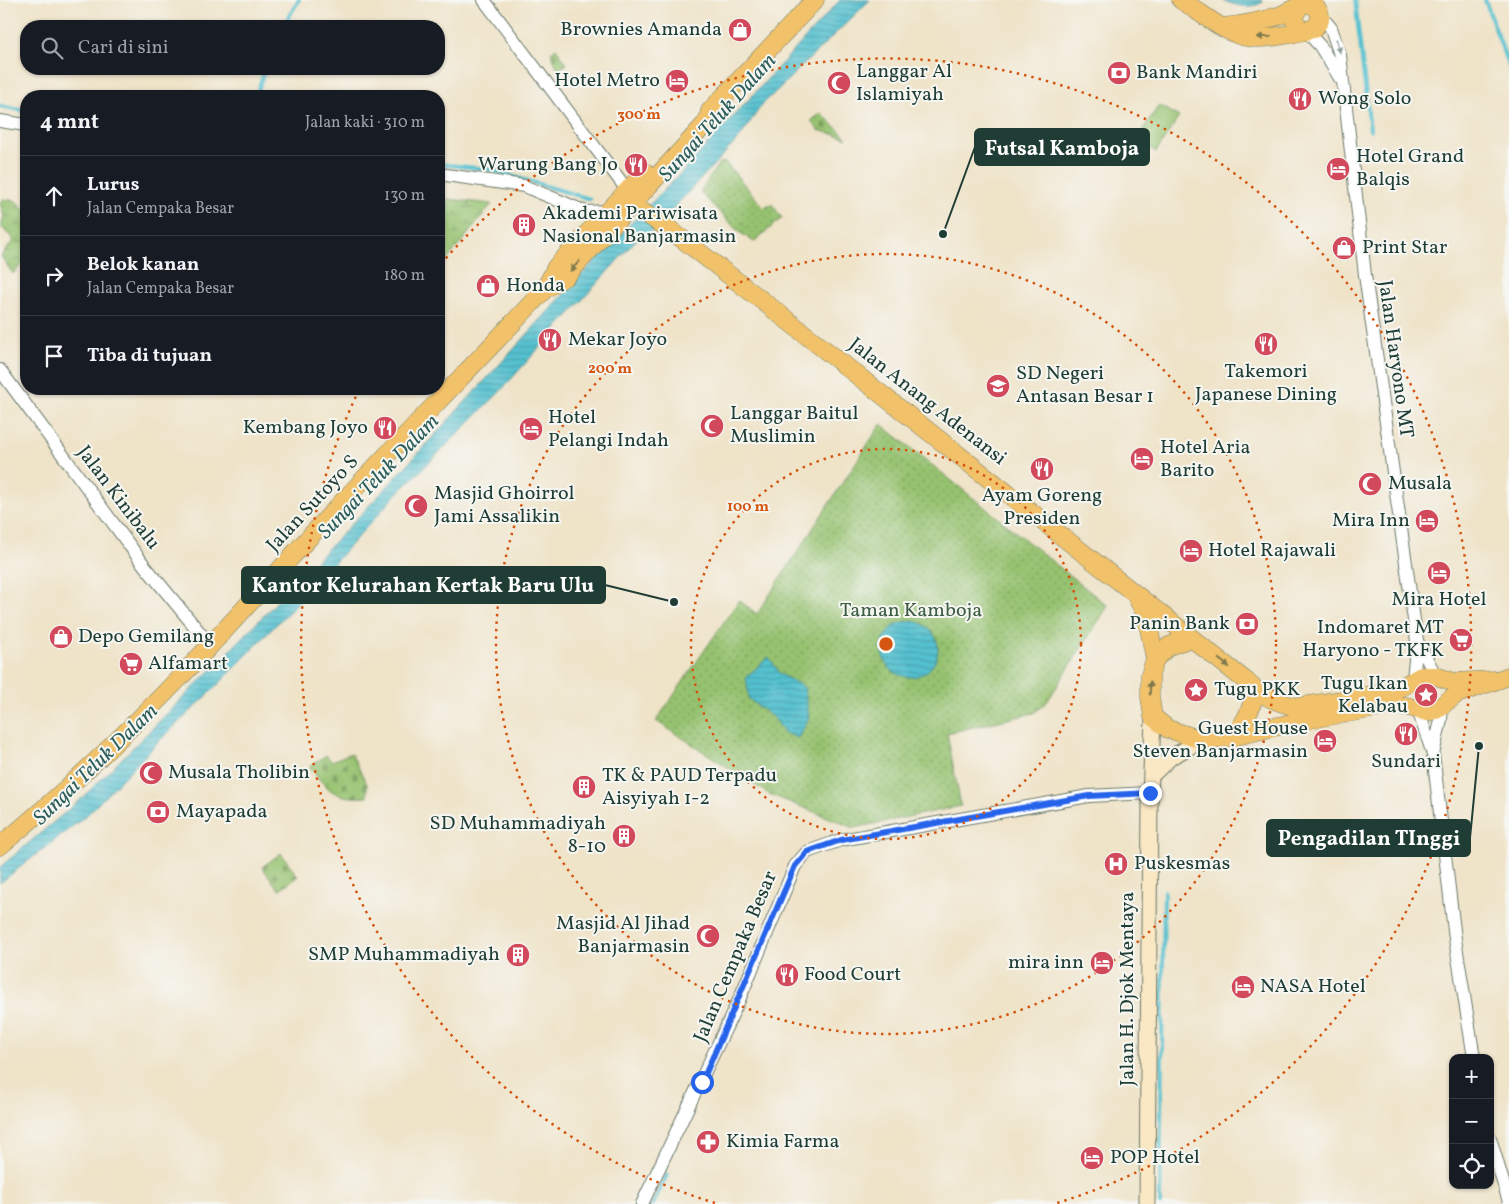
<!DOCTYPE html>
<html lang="id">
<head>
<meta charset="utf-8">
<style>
  :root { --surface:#171b24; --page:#20242c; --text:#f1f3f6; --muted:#9ea1a6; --line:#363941 }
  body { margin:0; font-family:Vollkorn,serif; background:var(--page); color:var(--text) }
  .controls { position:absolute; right:15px; bottom:15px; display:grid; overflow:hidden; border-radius:10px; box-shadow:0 1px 4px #0004 }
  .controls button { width:45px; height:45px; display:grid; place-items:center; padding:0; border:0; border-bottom:1px solid var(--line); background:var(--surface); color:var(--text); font:25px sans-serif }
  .stop { position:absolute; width:15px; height:15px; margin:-11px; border:4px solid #2563eb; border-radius:50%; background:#fff }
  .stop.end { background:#2563eb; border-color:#fff; box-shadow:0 1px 5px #0008 }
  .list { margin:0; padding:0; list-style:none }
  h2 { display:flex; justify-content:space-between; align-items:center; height:65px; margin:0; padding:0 20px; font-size:21px }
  h2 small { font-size:16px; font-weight:400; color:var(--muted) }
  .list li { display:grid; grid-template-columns:32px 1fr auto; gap:15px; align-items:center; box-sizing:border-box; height:80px; padding:0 20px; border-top:1px solid var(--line) }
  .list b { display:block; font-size:19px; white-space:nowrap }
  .list p { margin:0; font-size:16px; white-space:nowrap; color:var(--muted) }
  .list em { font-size:16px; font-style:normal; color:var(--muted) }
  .icon { flex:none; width:28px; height:28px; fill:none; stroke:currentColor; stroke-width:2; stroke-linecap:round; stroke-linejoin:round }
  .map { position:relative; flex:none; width:1509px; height:1204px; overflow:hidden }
  .search { position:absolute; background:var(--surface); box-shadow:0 1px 4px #0004; left:20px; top:20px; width:425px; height:55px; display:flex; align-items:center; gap:12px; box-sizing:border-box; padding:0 18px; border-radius:20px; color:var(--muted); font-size:19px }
  .panel { position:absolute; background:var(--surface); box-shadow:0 1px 4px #0004; left:20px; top:90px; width:425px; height:305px; border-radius:20px }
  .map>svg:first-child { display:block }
  .green { fill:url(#green-dots); stroke:#5a8052 }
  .wetland { fill:url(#wetland-marsh); stroke:#5a8052 }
  .cemetery { fill:url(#cemetery-stones); stroke:#5a8052 }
  .pitch { fill:#96c270; stroke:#5a8052 }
  .water { fill:url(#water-rules); stroke:#3a7f82 }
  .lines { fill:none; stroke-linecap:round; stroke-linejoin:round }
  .stream { stroke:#55c1d0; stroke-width:4 }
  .tertiary-casing { stroke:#687768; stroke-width:14 }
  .secondary-casing { stroke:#687768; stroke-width:17 }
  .trunk-casing { stroke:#687768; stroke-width:19 }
  .tertiary { stroke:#fff; stroke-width:12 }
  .secondary { stroke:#fae7c3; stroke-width:15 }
  .trunk { stroke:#f2c26a; stroke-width:18 }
  .oneway { fill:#7e794c }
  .oneway2 { fill:#8f9e9a }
  .route { stroke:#2563eb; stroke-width:6 }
  .ring { fill:none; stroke:#d45610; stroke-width:2.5; stroke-dasharray:2.5 5 }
  .labels { text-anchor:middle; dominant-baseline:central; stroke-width:4; stroke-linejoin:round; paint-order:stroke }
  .poi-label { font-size:20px; fill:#1f3d34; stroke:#f6f6f2; text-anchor:start }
  .street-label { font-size:20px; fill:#1f3d34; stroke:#f6f6f2 }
  .park-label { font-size:20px; fill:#3d5e43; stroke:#f6f6f2 }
  .water-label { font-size:21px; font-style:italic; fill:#2c5e5b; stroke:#f6f6f2 }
  .centre { fill:#d45610; stroke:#f6f6f2; stroke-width:2.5 }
  .ring-label { font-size:15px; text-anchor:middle; font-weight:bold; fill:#d45610; stroke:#f6f6f2; stroke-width:4; stroke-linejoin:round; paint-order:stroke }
  .leader { fill:none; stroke:#1f3d34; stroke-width:2 }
  .callout-dot { fill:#1f3d34; stroke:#f6f6f2; stroke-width:2 }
  .callout { fill:#1f3d34; stroke:#1f3d34; stroke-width:2 }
  .callout-label { font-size:21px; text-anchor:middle; font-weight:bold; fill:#fff }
</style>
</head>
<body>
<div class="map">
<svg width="1509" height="1204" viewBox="0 0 1509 1204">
  <defs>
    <pattern id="green-dots" width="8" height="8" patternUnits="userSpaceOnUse" patternTransform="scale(1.25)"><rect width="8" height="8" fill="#96c270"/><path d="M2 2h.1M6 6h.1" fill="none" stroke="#7a9f5d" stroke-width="1.8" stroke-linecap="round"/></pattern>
    <pattern id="wetland-marsh" width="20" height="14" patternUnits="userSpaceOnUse" patternTransform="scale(1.25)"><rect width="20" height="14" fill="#96c270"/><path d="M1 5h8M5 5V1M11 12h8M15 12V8" fill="none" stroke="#7a9f5d"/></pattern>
    <pattern id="cemetery-stones" width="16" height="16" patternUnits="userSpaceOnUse" patternTransform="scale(1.25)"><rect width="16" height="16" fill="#96c270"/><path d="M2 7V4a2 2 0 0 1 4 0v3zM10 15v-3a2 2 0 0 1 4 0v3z" fill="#7a9f5d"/></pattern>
    <pattern id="water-rules" width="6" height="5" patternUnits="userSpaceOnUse" patternTransform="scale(1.25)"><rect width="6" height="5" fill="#55c1d0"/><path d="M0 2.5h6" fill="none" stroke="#469eaa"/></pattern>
  </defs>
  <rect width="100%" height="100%" fill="#f6f6f2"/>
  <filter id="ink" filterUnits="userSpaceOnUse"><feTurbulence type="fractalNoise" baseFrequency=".02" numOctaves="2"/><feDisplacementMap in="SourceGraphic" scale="10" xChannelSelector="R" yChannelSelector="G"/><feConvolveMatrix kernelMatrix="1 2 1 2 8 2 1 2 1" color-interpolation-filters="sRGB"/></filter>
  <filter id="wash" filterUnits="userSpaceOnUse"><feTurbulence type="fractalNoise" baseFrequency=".0096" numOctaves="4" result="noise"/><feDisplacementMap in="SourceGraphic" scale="20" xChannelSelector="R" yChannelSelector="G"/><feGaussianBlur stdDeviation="1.12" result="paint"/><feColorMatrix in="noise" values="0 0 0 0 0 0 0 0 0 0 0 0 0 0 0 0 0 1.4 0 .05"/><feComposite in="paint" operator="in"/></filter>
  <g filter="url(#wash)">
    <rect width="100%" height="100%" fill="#efe3c8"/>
    <g class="green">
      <path d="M720 162 726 163 764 208 772 204 782 218 754 242 739 232 700 192Z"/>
      <path d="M881 424 1108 606 1047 702 1034 713 947 733 961 806 854 828 769 794 656 721 739 600 757 614Z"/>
    </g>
    <g class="wetland">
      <path d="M439 198 492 204 439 270Z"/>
      <path d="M3 199 16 201 26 211V260L13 274 1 256 14 240 1 227 4 216 0 203Z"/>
    </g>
    <g class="cemetery">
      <path d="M556 48 567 64 558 70 551 52Z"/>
      <path d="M821 113 847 138 818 130 811 121Z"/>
      <path d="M351 753 367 784V797C334 799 329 791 309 767L326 755 332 761Z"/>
      <path d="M281 853 298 876 279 890 262 867Z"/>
    </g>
    <path class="pitch" d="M1159 105 1179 117 1156 152 1137 139Z"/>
    <g class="water">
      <path d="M840 0H870L761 106 741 136 648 235 636 240 497 395 394 497 306 594 210 693 158 742 87 815 0 883V867L81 799 219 662 385 489 612 242 684 170Z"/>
      <path d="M1222 0H1262L1263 2C1249 10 1236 6 1222 0Z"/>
      <circle cx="910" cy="649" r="28"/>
      <path d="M769 657 780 674 804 687 809 718 798 738 785 733 775 719 749 699 746 677Z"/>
    </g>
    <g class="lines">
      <g class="stream">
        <path d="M1355 0 1370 130"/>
        <path d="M1485 0 1509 67"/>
        <path d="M283 26 299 0"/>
        <path d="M256 96 265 69"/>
        <path d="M0 106 26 111"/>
        <path d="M439 164 488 169 590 199"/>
        <path d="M653 1204 667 1175"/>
        <path d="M1160 1204 1164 891"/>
      </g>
    </g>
  </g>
  <g filter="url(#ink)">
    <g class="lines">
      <g class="tertiary-casing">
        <g id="tertiary">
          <path d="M484 0 628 191"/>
          <path d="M1321 16 1331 28 1340 55 1365 275 1417 641 1413 679"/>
          <path d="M1306 31 1320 46 1340 78"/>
          <path d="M0 121 26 125"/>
          <path d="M439 174 524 186 586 212 608 211"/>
          <path d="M0 370 144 565 210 645"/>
          <path d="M1417 641 1436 676"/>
          <path d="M1418 710 1433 754 1455 939 1474 1058"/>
          <path d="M1433 754 1441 720 1442 705"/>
          <path d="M1490 1138 1509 1202"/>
          <path d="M642 1204 739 1000 795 866 807 852 841 840 1089 796 1150 793"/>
        </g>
      </g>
      <g class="secondary-casing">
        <g id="secondary">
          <path d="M1152 775 1171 757 1202 740"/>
          <path d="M1147 1204 1150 799 1153 717"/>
        </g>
      </g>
      <g class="trunk-casing">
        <g id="trunk">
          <path d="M1181 0C1202 13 1227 36 1252 38 1271 39 1288 34 1306 31"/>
          <path d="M1223 27C1243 25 1263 21 1281 15 1289 12 1299 4 1307 4 1316 4 1321 12 1320 20L1314 29 1302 30C1288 20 1297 11 1303 0"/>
          <path d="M632 205 669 229 764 302 1246 681C1260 696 1278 703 1297 707L1386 693 1396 690 1421 676H1436L1454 682 1495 680"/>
          <path d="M545 289 556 267 645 172"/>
          <path d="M1137 598 1146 614 1155 659 1150 675V697L1153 717 1168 729 1202 740 1233 737 1299 721 1389 706H1406L1427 712 1436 710 1457 694 1509 676"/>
          <path d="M1155 659 1169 646 1191 638"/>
          <path d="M1233 737C1245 722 1252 710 1255 690"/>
          <path d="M0 846C102 762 195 664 284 565 369 471 458 382 545 289L566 276 707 122 710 111 815 0"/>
        </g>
      </g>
      <use href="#tertiary" class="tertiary"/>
      <use href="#secondary" class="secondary"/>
      <use href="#trunk" class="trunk"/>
    </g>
    <defs><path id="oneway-solid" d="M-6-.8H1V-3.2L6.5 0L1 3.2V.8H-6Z" transform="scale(1.25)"/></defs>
    <g class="oneway">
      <use href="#oneway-solid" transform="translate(1264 37) rotate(178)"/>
      <use href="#oneway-solid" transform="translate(575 266) rotate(133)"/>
      <use href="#oneway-solid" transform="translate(1224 663) rotate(38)"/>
      <use href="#oneway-solid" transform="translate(1150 688) rotate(-89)"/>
    </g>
    <use class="oneway2" href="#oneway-solid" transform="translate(1338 46) rotate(75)"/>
  </g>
  <g class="lines" filter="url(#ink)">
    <path class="route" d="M702 1082 795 866 807 852 841 840 1089 796 1150 793"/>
  </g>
  <g class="ring">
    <circle cx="886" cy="644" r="195"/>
    <circle cx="886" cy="644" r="390"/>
    <path d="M715 1203A585 585 0 0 1 358 392M441 264A585 585 0 1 1 1057 1203"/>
  </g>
  <defs>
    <g id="shop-disc" transform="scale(1.25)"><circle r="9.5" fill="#d1495b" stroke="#f6f6f2"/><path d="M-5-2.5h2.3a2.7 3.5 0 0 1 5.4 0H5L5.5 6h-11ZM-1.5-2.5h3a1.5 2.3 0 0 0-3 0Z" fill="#fff"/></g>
    <g id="bank-disc" transform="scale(1.25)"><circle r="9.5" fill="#d1495b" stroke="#f6f6f2"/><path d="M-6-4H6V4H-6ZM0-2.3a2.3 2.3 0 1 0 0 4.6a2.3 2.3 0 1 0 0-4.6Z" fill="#fff"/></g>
    <g id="hotel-disc" transform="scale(1.25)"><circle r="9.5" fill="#d1495b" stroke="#f6f6f2"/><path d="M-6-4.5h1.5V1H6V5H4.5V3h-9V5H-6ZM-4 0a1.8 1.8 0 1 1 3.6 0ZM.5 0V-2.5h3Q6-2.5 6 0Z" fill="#fff"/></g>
    <g id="mosque-disc" transform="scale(1.25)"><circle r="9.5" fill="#d1495b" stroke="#f6f6f2"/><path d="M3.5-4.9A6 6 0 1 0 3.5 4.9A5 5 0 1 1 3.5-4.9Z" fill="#fff"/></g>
    <g id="restaurant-disc" transform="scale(1.25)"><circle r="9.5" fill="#d1495b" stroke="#f6f6f2"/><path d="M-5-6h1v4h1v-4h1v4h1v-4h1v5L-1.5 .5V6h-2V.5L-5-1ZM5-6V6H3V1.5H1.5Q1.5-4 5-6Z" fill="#fff"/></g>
    <g id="building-disc" transform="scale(1.25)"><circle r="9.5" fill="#d1495b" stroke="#f6f6f2"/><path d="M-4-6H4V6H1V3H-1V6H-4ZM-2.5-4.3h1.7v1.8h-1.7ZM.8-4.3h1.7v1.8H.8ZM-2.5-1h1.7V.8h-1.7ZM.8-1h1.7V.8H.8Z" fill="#fff"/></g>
    <g id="school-disc" transform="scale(1.25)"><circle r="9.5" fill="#d1495b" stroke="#f6f6f2"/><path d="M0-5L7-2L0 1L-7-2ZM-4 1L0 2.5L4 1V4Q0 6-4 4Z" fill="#fff"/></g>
    <g id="supermarket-disc" transform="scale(1.25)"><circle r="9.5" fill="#d1495b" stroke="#f6f6f2"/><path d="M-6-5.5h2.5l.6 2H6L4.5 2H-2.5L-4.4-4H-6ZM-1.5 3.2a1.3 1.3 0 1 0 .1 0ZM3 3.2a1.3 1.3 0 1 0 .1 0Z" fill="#fff"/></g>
    <g id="sight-disc" transform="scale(1.25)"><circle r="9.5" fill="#d1495b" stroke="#f6f6f2"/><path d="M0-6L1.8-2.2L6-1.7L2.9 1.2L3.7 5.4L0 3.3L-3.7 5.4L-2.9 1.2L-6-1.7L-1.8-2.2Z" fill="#fff"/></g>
    <g id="hospital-disc" transform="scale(1.25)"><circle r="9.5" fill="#d1495b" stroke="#f6f6f2"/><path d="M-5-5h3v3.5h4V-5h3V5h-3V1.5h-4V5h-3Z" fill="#fff"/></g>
    <g id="pharmacy-disc" transform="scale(1.25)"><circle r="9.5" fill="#d1495b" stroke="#f6f6f2"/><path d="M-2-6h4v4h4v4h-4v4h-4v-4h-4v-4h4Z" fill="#fff"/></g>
  </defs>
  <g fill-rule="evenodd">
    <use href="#shop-disc" x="740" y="30"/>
    <use href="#bank-disc" x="1119" y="73"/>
    <use href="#hotel-disc" x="677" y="81"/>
    <use href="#mosque-disc" x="839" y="83"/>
    <use href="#restaurant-disc" x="1300" y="99"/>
    <use href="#restaurant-disc" x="636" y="165"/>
    <use href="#hotel-disc" x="1338" y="169"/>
    <use href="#building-disc" x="524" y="225"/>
    <use href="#shop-disc" x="1344" y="248"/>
    <use href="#shop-disc" x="488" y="286"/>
    <use href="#restaurant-disc" x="550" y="340"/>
    <use href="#restaurant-disc" x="1266" y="344"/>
    <use href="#school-disc" x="998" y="386"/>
    <use href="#mosque-disc" x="712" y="426"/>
    <use href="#restaurant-disc" x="385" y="428"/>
    <use href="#hotel-disc" x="531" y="429"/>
    <use href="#hotel-disc" x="1142" y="459"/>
    <use href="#restaurant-disc" x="1042" y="469"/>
    <use href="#mosque-disc" x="1370" y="484"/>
    <use href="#mosque-disc" x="416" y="506"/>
    <use href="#hotel-disc" x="1427" y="521"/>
    <use href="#hotel-disc" x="1191" y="551"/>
    <use href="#hotel-disc" x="1439" y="573"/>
    <use href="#bank-disc" x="1247" y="624"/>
    <use href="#shop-disc" x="61" y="637"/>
    <use href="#supermarket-disc" x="1461" y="640"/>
    <use href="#supermarket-disc" x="131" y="664"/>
    <use href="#sight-disc" x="1196" y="690"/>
    <use href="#sight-disc" x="1426" y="695"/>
    <use href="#restaurant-disc" x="1406" y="734"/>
    <use href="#hotel-disc" x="1325" y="741"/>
    <use href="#mosque-disc" x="151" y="773"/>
    <use href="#building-disc" x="584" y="787"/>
    <use href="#bank-disc" x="158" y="812"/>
    <use href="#building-disc" x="624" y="836"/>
    <use href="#hospital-disc" x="1116" y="864"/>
    <use href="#mosque-disc" x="708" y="936"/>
    <use href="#building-disc" x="518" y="955"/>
    <use href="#hotel-disc" x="1102" y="963"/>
    <use href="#restaurant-disc" x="787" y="975"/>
    <use href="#hotel-disc" x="1243" y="987"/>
    <use href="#pharmacy-disc" x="708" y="1142"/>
    <use href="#hotel-disc" x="1092" y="1158"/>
  </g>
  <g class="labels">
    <g class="poi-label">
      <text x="722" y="30" text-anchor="end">Brownies Amanda</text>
      <text x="856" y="72">Langgar Al<tspan x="856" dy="23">Islamiyah</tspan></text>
      <text x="1136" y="73">Bank Mandiri</text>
      <text x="660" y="81" text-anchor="end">Hotel Metro</text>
      <text x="1318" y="99">Wong Solo</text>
      <text x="1356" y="157">Hotel Grand<tspan x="1356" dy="23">Balqis</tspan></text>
      <text x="618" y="165" text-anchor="end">Warung Bang Jo</text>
      <text x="542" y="214">Akademi Pariwisata<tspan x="542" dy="23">Nasional Banjarmasin</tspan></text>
      <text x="1362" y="248">Print Star</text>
      <text x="506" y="286">Honda</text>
      <text x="568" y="340">Mekar Joyo</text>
      <text x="1266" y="372" text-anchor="middle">Takemori<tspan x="1266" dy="23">Japanese Dining</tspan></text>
      <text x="1016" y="374">SD Negeri<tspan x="1016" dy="23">Antasan Besar 1</tspan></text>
      <text x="730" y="414">Langgar Baitul<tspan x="730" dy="23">Muslimin</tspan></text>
      <text x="548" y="418">Hotel<tspan x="548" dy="23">Pelangi Indah</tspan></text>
      <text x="368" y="428" text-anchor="end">Kembang Joyo</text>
      <text x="1160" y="448">Hotel Aria<tspan x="1160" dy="23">Barito</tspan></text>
      <text x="1388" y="484">Musala</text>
      <text x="434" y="494">Masjid Ghoirrol<tspan x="434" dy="23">Jami Assalikin</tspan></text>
      <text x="1042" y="496" text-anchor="middle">Ayam Goreng<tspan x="1042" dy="23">Presiden</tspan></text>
      <text x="1410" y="521" text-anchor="end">Mira Inn</text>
      <text x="1208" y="551">Hotel Rajawali</text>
      <text x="1439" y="600" text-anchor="middle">Mira Hotel</text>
      <text x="1230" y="624" text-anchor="end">Panin Bank</text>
      <text x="1444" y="628" text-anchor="end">Indomaret MT<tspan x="1444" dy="23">Haryono - TKFK</tspan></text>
      <text x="78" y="637">Depo Gemilang</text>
      <text x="148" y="664">Alfamart</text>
      <text x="1408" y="684" text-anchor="end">Tugu Ikan<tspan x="1408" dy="23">Kelabau</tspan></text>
      <text x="1214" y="690">Tugu PKK</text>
      <text x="1308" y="729" text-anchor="end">Guest House<tspan x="1308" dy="23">Steven Banjarmasin</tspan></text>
      <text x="1406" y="762" text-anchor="middle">Sundari</text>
      <text x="168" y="773">Musala Tholibin</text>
      <text x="602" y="776">TK &amp; PAUD Terpadu<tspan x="602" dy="23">Aisyiyah 1-2</tspan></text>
      <text x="176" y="812">Mayapada</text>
      <text x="606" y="824" text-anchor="end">SD Muhammadiyah<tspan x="606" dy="23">8-10</tspan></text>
      <text x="1134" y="864">Puskesmas</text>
      <text x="690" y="924" text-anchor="end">Masjid Al Jihad<tspan x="690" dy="23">Banjarmasin</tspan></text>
      <text x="500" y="955" text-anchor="end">SMP Muhammadiyah</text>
      <text x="1084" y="963" text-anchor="end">mira inn</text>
      <text x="804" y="975">Food Court</text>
      <text x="1260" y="987">NASA Hotel</text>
      <text x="726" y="1142">Kimia Farma</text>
      <text x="1110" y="1158">POP Hotel</text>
    </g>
    <g class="street-label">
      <text transform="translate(1395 359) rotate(82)">Jalan Haryono MT</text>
      <text transform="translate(927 402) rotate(38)">Jalan Anang Adenansi</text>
      <text transform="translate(118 498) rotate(53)">Jalan Kinibalu</text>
      <text transform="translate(313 504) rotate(-47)">Jalan Sutoyo S</text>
      <text transform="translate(736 957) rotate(-67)">Jalan Cempaka Besar</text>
      <text transform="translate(1128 989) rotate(-90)">Jalan H. Djok Mentaya</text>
    </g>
    <g class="park-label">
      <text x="911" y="611">Taman Kamboja</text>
    </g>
    <g class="water-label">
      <text transform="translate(718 118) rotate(-48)">Sungai Teluk Dalam</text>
      <text transform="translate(379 477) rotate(-46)">Sungai Teluk Dalam</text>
      <text transform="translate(96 765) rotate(-44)">Sungai Teluk Dalam</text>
    </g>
  </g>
  <circle cx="886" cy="644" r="8" class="centre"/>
  <g class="ring-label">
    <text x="639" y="119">300 m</text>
    <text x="610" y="373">200 m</text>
    <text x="748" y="511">100 m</text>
  </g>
  <path class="leader" d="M943 234L975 147M674 602L605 585M1479 746L1470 838"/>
  <g class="callout-dot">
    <circle cx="943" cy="234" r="5"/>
    <circle cx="674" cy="602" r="5"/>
    <circle cx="1479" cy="746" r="5"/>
  </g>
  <g class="callout">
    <rect x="975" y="129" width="174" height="36" rx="5"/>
    <rect x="242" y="567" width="363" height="36" rx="5"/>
    <rect x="1267" y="820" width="203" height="36" rx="5"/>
  </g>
  <g class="callout-label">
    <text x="1062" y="155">Futsal Kamboja</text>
    <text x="423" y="592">Kantor Kelurahan Kertak Baru Ulu</text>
    <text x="1369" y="845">Pengadilan TInggi</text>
  </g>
</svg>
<div class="controls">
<button>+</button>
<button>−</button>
<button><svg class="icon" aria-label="locate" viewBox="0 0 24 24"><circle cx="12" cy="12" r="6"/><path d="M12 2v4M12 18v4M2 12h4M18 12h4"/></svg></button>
</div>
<div class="stop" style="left:702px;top:1082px"></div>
<div class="stop end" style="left:1150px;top:793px"></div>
<div class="search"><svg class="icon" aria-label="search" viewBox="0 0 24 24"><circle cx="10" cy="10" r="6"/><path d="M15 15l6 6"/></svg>Cari di sini</div>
<section class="panel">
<h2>4 mnt<small>Jalan kaki · 310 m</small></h2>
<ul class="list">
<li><svg class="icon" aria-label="ahead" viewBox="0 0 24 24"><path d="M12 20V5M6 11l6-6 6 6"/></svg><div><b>Lurus</b><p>Jalan Cempaka Besar</p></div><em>130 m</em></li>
<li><svg class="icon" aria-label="right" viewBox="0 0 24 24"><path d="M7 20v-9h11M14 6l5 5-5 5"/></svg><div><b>Belok kanan</b><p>Jalan Cempaka Besar</p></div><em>180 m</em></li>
<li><svg class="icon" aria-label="arrive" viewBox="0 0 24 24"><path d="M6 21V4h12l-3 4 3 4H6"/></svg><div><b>Tiba di tujuan</b></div></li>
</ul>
</section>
</div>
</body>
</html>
